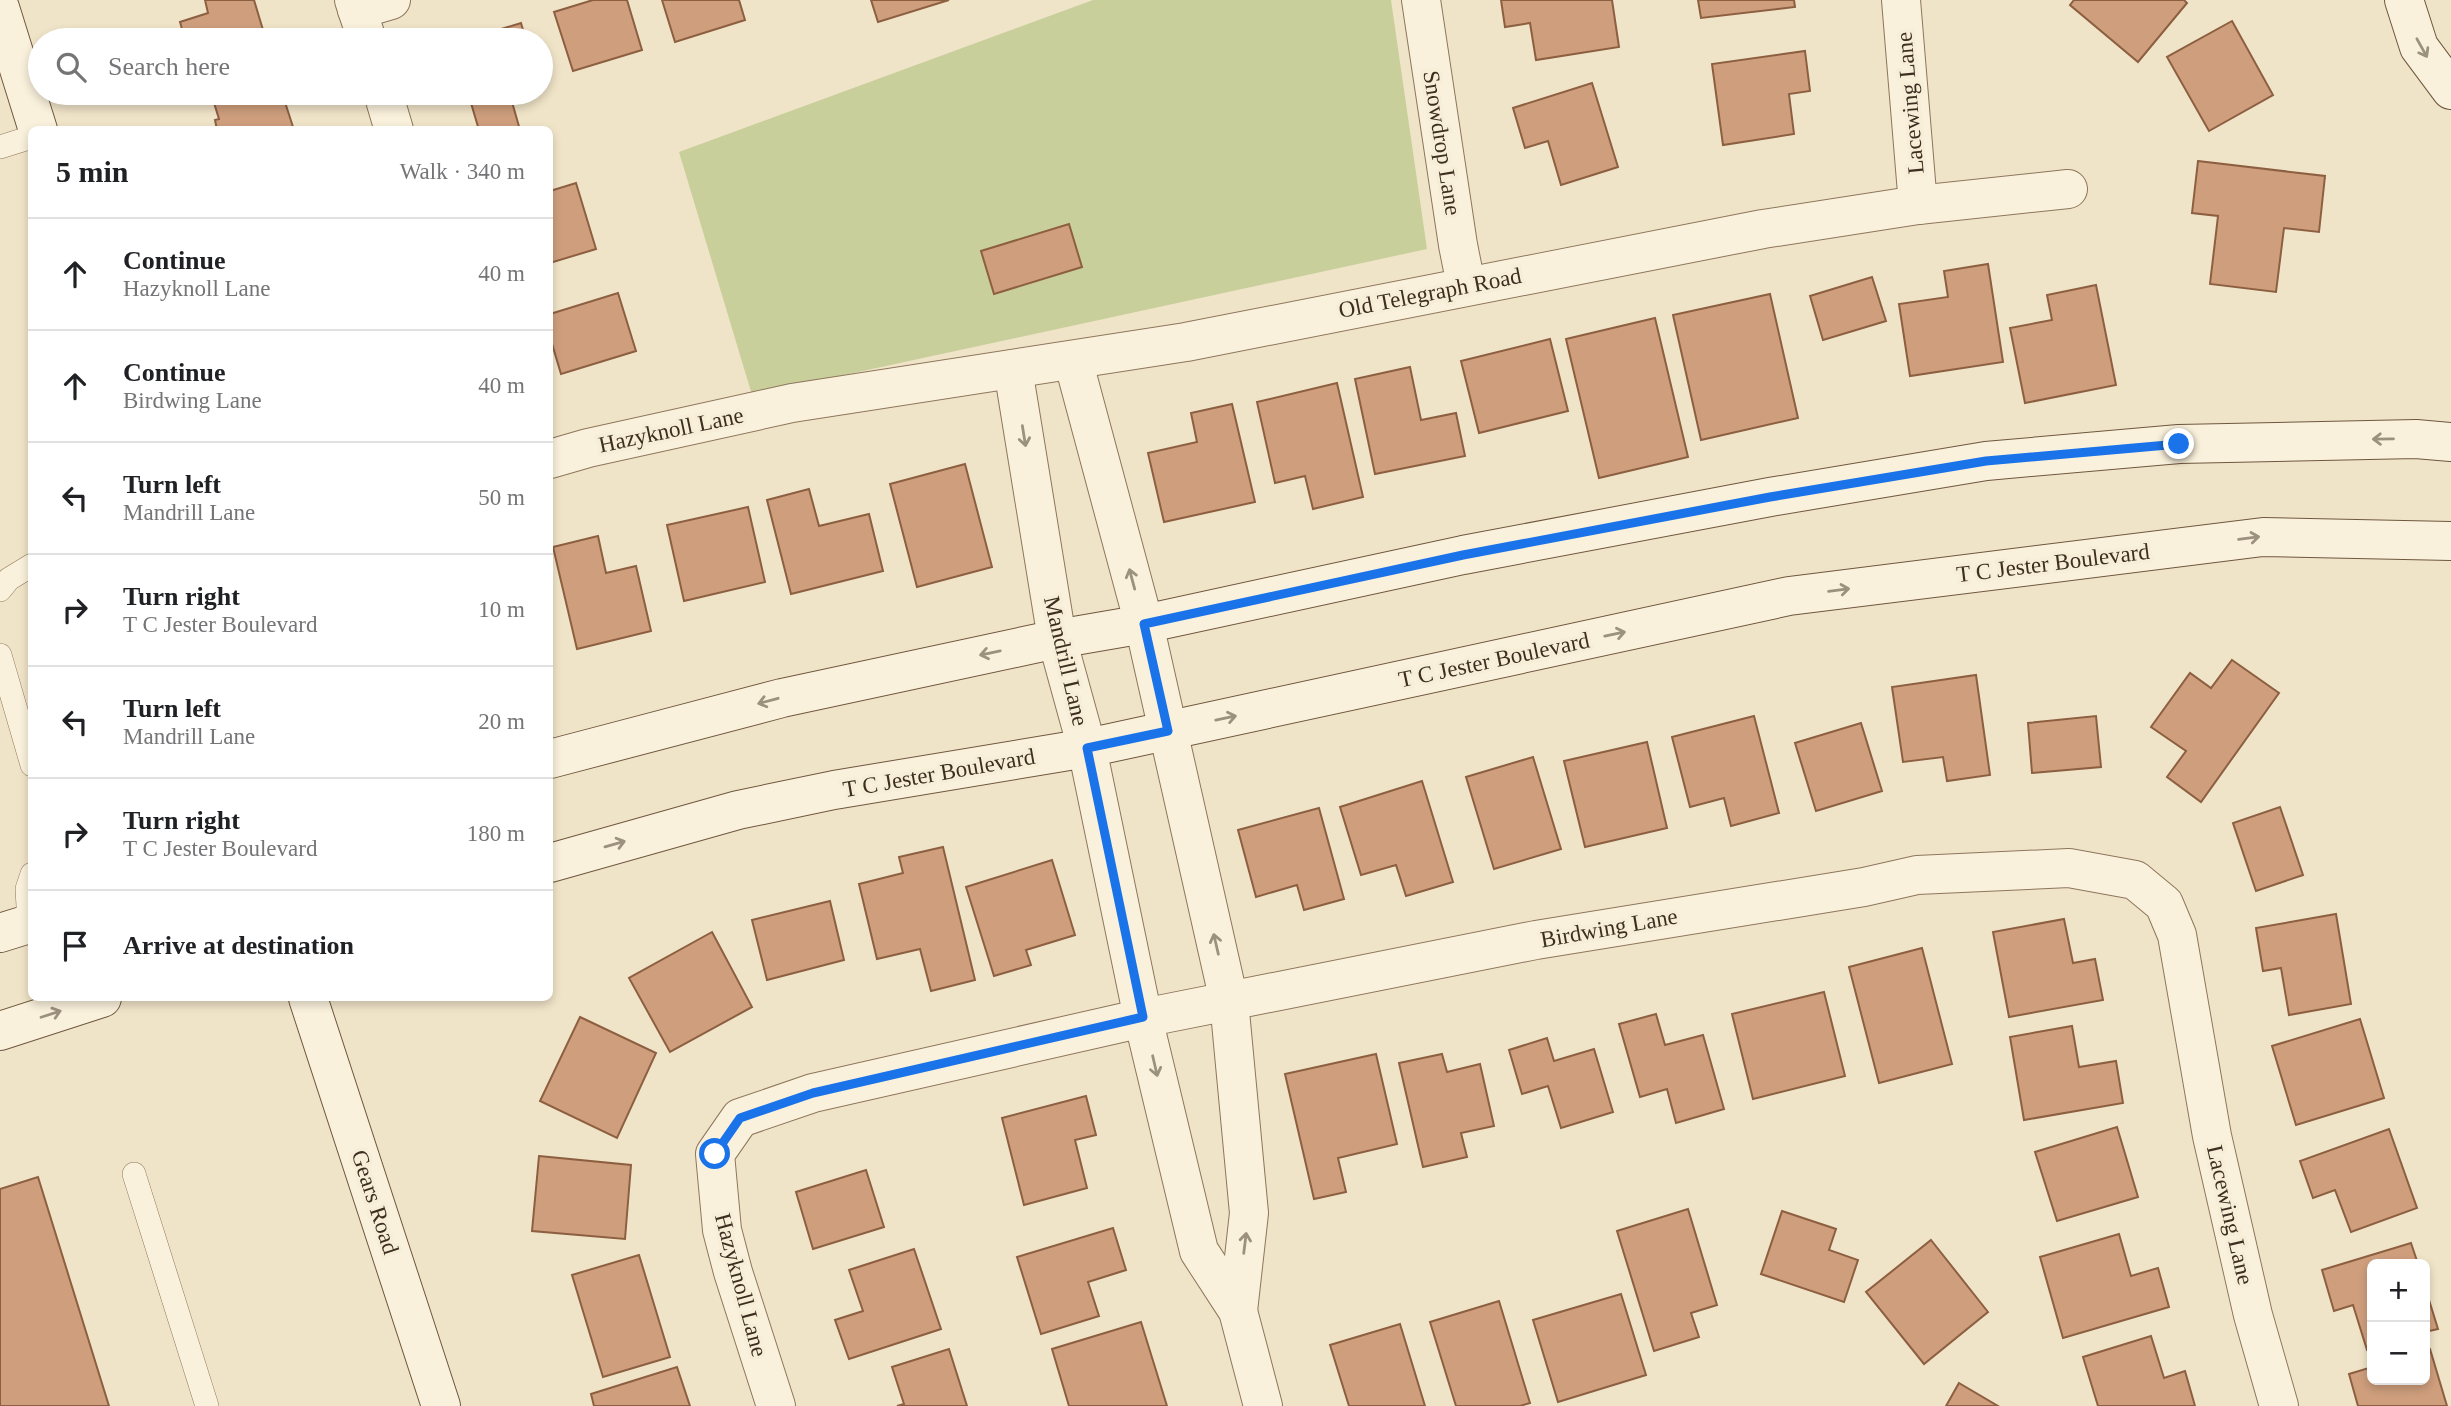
<!DOCTYPE html>
<html lang="en">
<head>
<meta charset="utf-8">
<style>
  :root { --surface:#fff; --page:#f2f2f2; --text:#202124; --muted:#757577; --line:#e0e0e0 }
  body { margin:0; font-family:"Times New Roman",serif; background:var(--page); color:var(--text) }
  .controls { position:absolute; right:21px; bottom:21px; display:grid; overflow:hidden; border-radius:10px; box-shadow:0 4px 10px #0003 }
  .controls button { width:63px; height:63px; display:grid; place-items:center; padding:0; border:0; border-bottom:2px solid var(--line); background:var(--surface); color:var(--text); font:35px sans-serif }
  .stop { position:absolute; width:21px; height:21px; margin:-16px; border:5px solid #1a73e8; border-radius:50%; background:#fff }
  .stop.end { background:#1a73e8; border-color:#fff; box-shadow:0 2px 7px #0008 }
  .list { margin:0; padding:0; list-style:none }
  h2 { display:flex; justify-content:space-between; align-items:center; height:91px; margin:0; padding:0 28px; font-size:30px }
  h2 small { font-size:23px; font-weight:400; color:var(--muted) }
  .list li { display:grid; grid-template-columns:46px 1fr auto; gap:21px; align-items:center; box-sizing:border-box; height:112px; padding:0 28px; border-top:2px solid var(--line) }
  .list b { display:block; font-size:26px; white-space:nowrap }
  .list p { margin:0; font-size:23px; white-space:nowrap; color:var(--muted) }
  .list em { font-size:23px; font-style:normal; color:var(--muted) }
  .icon { flex:none; width:38px; height:38px; fill:none; stroke:currentColor; stroke-width:2; stroke-linecap:round; stroke-linejoin:round }
  .map { position:relative; flex:none; width:2451px; height:1406px; overflow:hidden }
  .search { position:absolute; background:var(--surface); box-shadow:0 4px 10px #0003; left:28px; top:28px; width:525px; height:77px; display:flex; align-items:center; gap:18px; box-sizing:border-box; padding:0 24px; border-radius:38px; color:var(--muted); font-size:26px }
  .panel { position:absolute; background:var(--surface); box-shadow:0 4px 10px #0003; left:28px; top:126px; width:525px; height:875px; border-radius:10px }
  .map>svg:first-child { display:block }
  .green { fill:#c9cf9b }
  .building { fill:#cf9f7d; stroke:#8d5f41; stroke-width:2 }
  .lines { fill:none; stroke-linecap:round; stroke-linejoin:round }
  .lane-casing { stroke:#8d765c; stroke-width:24 }
  .street-casing { stroke:#8d765c; stroke-width:40 }
  .secondary-casing { stroke:#6f573f; stroke-width:40 }
  .lane { stroke:#faf1dc; stroke-width:23 }
  .street { stroke:#faf1dc; stroke-width:38 }
  .secondary { stroke:#faf1dc; stroke-width:38 }
  .oneway { stroke:#9c907e }
  .route { stroke:#1a73e8; stroke-width:9 }
  .labels { text-anchor:middle; dominant-baseline:central; stroke-width:7; stroke-linejoin:round; paint-order:stroke }
  .street-label { font-size:23px; fill:#3d2e20; stroke:#f7eed8 }
</style>
</head>
<body>
<div class="map">
<svg width="2451" height="1406" viewBox="0 0 2451 1406">
  <rect width="100%" height="100%" fill="#f0e4c8"/>
  <path class="green" d="M1093 0H1391L1427 249 752 395 679 152Z"/>
  <g class="building">
    <path d="M205 0H254L266 40H185L180 22 208 13Z"/>
    <path d="M593 0H627L642 50 573 71 554 12Z"/>
    <path d="M662 0H739L745 20 675 42Z"/>
    <path d="M871 0H949L878 22Z"/>
    <path d="M1501 0H1612L1619 47 1536 60 1530 23 1505 27Z"/>
    <path d="M1698 0H1794L1795 7 1701 18Z"/>
    <path d="M2074 0H2184L2187 3 2138 62 2070 5Z"/>
    <path d="M2232 21 2273 95 2209 131 2167 57Z"/>
    <path d="M521 23 526 40H465Z"/>
    <path d="M1805 51 1810 91 1789 94 1794 134 1723 145 1712 64Z"/>
    <path d="M1592 83 1618 167 1561 185 1548 141 1525 148 1513 108Z"/>
    <path d="M211 93H282L294 130H217L215 120 219 119Z"/>
    <path d="M468 93H518L510 95 520 130H479Z"/>
    <path d="M2198 161 2325 176 2319 232 2284 228 2276 292 2210 284 2218 216 2192 213Z"/>
    <path d="M576 183 596 249 550 263V191Z"/>
    <path d="M1069 224 1082 267 994 294 981 251Z"/>
    <path d="M1988 264 2003 362 1910 376 1899 304 1948 297 1944 271Z"/>
    <path d="M1872 277 1886 321 1823 340 1810 296Z"/>
    <path d="M2096 285 2116 385 2025 403 2010 328 2052 320 2047 295Z"/>
    <path d="M618 293 636 351 561 374 550 337V314Z"/>
    <path d="M1770 294 1798 418 1701 440 1673 315Z"/>
    <path d="M1655 318 1688 457 1599 478 1566 339Z"/>
    <path d="M1550 339 1568 411 1479 433 1461 361Z"/>
    <path d="M1410 367 1421 420 1456 413 1465 456 1375 474 1355 379Z"/>
    <path d="M1337 383 1363 497 1313 509 1305 476 1275 483 1257 402Z"/>
    <path d="M1232 404 1255 502 1164 522 1148 453 1197 442 1191 413Z"/>
    <path d="M965 464 992 567 917 587 890 484Z"/>
    <path d="M809 489 819 526 869 514 883 571 791 594 767 500Z"/>
    <path d="M748 507 765 582 684 601 667 525Z"/>
    <path d="M598 536 606 573 636 566 651 631 577 649 553 547Z"/>
    <path d="M2232 660 2279 693 2201 802 2167 777 2186 751 2151 727 2190 673 2211 688Z"/>
    <path d="M1976 675 1990 775 1947 781 1943 757 1903 762 1892 687Z"/>
    <path d="M1754 716 1779 813 1731 826 1724 798 1690 807 1672 737Z"/>
    <path d="M2096 716 2101 767 2032 773 2028 723Z"/>
    <path d="M1861 723 1882 791 1816 811 1795 743Z"/>
    <path d="M1647 742 1667 828 1585 847 1564 761Z"/>
    <path d="M1533 757 1561 849 1494 869 1466 777Z"/>
    <path d="M1422 781 1453 882 1406 896 1396 865 1361 875 1340 807Z"/>
    <path d="M2280 807 2303 875 2256 891 2233 823Z"/>
    <path d="M1319 808 1344 899 1304 910 1297 885 1256 897 1238 830Z"/>
    <path d="M943 847 975 980 931 991 920 949 877 959 859 884 903 873 899 857Z"/>
    <path d="M1052 860 1075 935 1026 950 1031 965 994 976 966 887Z"/>
    <path d="M830 901 844 960 767 980 752 920Z"/>
    <path d="M2336 914 2351 1004 2289 1015 2281 968 2263 971 2256 928Z"/>
    <path d="M2064 919 2073 963 2095 959 2103 1000 2009 1017 1993 932Z"/>
    <path d="M712 932 752 1007 670 1052 629 978Z"/>
    <path d="M1922 948 1952 1064 1879 1083 1849 967Z"/>
    <path d="M1824 992 1845 1076 1753 1099 1732 1014Z"/>
    <path d="M1656 1014 1665 1045 1703 1035 1724 1109 1676 1123 1667 1089 1640 1097 1619 1024Z"/>
    <path d="M580 1017 656 1053 617 1138 540 1101Z"/>
    <path d="M2360 1019 2384 1098 2296 1125 2272 1046Z"/>
    <path d="M2072 1026 2079 1067 2116 1061 2123 1103 2024 1120 2010 1037Z"/>
    <path d="M1547 1038 1554 1061 1594 1049 1613 1112 1561 1128 1548 1086 1522 1094 1509 1050Z"/>
    <path d="M1376 1054 1397 1144 1338 1158 1346 1192 1314 1199 1285 1074Z"/>
    <path d="M1442 1054 1447 1072 1480 1064 1494 1126 1461 1133 1467 1157 1423 1167 1399 1063Z"/>
    <path d="M1086 1096 1096 1135 1075 1140 1087 1188 1024 1205 1002 1118Z"/>
    <path d="M2117 1127 2138 1197 2057 1221 2035 1152Z"/>
    <path d="M2389 1129 2417 1208 2351 1232 2335 1190 2313 1198 2300 1161Z"/>
    <path d="M539 1156 631 1165 625 1239 532 1231Z"/>
    <path d="M866 1170 884 1227 813 1249 796 1192Z"/>
    <path d="M38 1177 109 1406H0V1189Z"/>
    <path d="M1688 1209 1717 1305 1691 1313 1699 1337 1654 1351 1617 1231Z"/>
    <path d="M1782 1211 1836 1229 1829 1250 1858 1260 1844 1302 1761 1274Z"/>
    <path d="M1113 1228 1126 1270 1088 1282 1099 1316 1041 1334 1017 1257Z"/>
    <path d="M2119 1234 2131 1276 2158 1268 2169 1307 2063 1338 2040 1257Z"/>
    <path d="M1931 1240 1988 1312 1924 1364 1866 1292Z"/>
    <path d="M2411 1243 2418 1264H2372V1348L2367 1350 2353 1305 2334 1311 2322 1270Z"/>
    <path d="M914 1249 941 1329 849 1359 835 1320 863 1311 849 1270Z"/>
    <path d="M639 1255 670 1357 603 1377 572 1275Z"/>
    <path d="M2425 1287 2438 1329 2425 1332Z"/>
    <path d="M1621 1294 1646 1375 1558 1402 1533 1320Z"/>
    <path d="M1499 1301 1530 1403 1520 1406H1456L1430 1322Z"/>
    <path d="M1141 1322 1167 1406H1069L1052 1349Z"/>
    <path d="M1400 1324 1425 1406H1349L1330 1345Z"/>
    <path d="M2151 1336 2164 1378 2185 1371 2195 1406H2098L2083 1357Z"/>
    <path d="M949 1349 967 1406H897L904 1404 892 1367Z"/>
    <path d="M2430 1349 2447 1406H2358L2349 1374 2372 1367V1380H2425V1351Z"/>
    <path d="M677 1367 690 1406H594L591 1394Z"/>
    <path d="M1959 1383 1998 1406H1946Z"/>
  </g>
  <g class="lines">
    <g class="lane-casing">
      <g id="lane">
        <path d="M0 147 32 137"/>
        <path d="M0 590 9 579 32 565"/>
        <path d="M0 655 32 765"/>
        <path d="M29 923 27 889 32 874"/>
        <path d="M134 1174 207 1406"/>
      </g>
    </g>
    <g class="street-casing">
      <g id="street">
        <path d="M354 0 367 40"/>
        <path d="M1421 0 1458 245 1466 285"/>
        <path d="M1901 0 1918 205"/>
        <path d="M357 10 391 0"/>
        <path d="M383 93 394 130"/>
        <path d="M1073 360 1144 624 1229 1001 1249 1213 1238 1311"/>
        <path d="M1013 369 1057 639 1087 748 1143 1018 1199 1251 1238 1311 1263 1406"/>
        <path d="M550 459 588 448 792 403 1186 342 1763 229 1918 205 2068 189"/>
        <path d="M776 1406 733 1272 722 1230 715 1154 740 1118 813 1093 1143 1018 1536 940 1864 887 1917 875 2069 868 2135 880 2164 904 2177 935 2212 1136 2253 1315 2279 1406"/>
      </g>
    </g>
    <g class="secondary-casing">
      <g id="secondary">
        <path d="M2404 0 2419 47 2451 90"/>
        <path d="M0 8 38 130"/>
        <path d="M550 759 782 698 1057 639 1144 624 1463 555 1770 497 1986 461 2179 444 2416 439 2451 442"/>
        <path d="M550 863 738 810 834 790 1087 748 1789 596 2263 537 2451 541"/>
        <path d="M0 933 32 923"/>
        <path d="M308 998 441 1406"/>
        <path d="M0 1031 102 998"/>
      </g>
    </g>
    <use href="#lane" class="lane"/>
    <use href="#street" class="street"/>
    <use href="#secondary" class="secondary"/>
  </g>
  <defs><path id="oneway-shaft" d="M-6 0H5M1.5-3L5.5 0L1.5 3" fill="none" stroke-width="1.6" stroke-linecap="round" stroke-linejoin="round" transform="scale(1.75)"/></defs>
  <g class="oneway">
    <use href="#oneway-shaft" transform="translate(2422 48) rotate(61)"/>
    <use href="#oneway-shaft" transform="translate(1024 436) rotate(81)"/>
    <use href="#oneway-shaft" transform="translate(2383 439) rotate(179)"/>
    <use href="#oneway-shaft" transform="translate(2249 538) rotate(-7)"/>
    <use href="#oneway-shaft" transform="translate(1132 579) rotate(-105)"/>
    <use href="#oneway-shaft" transform="translate(1839 590) rotate(-7)"/>
    <use href="#oneway-shaft" transform="translate(1615 634) rotate(-12)"/>
    <use href="#oneway-shaft" transform="translate(990 653) rotate(168)"/>
    <use href="#oneway-shaft" transform="translate(768 701) rotate(165)"/>
    <use href="#oneway-shaft" transform="translate(1226 718) rotate(-12)"/>
    <use href="#oneway-shaft" transform="translate(615 844) rotate(-16)"/>
    <use href="#oneway-shaft" transform="translate(1216 944) rotate(-103)"/>
    <use href="#oneway-shaft" transform="translate(51 1014) rotate(-18)"/>
    <use href="#oneway-shaft" transform="translate(1155 1066) rotate(77)"/>
    <use href="#oneway-shaft" transform="translate(1245 1243) rotate(-83)"/>
  </g>
  <g class="lines">
    <path class="route" d="M715 1154 740 1118 813 1093 1143 1017 1087 748 1168 731 1144 624 1463 555 1770 497 1986 461 2179 444"/>
  </g>
  <g class="labels">
    <g class="street-label">
      <text transform="translate(1910 103) rotate(-95)">Lacewing Lane</text>
      <text transform="translate(1442 143) rotate(81)">Snowdrop Lane</text>
      <text transform="translate(1430 293) rotate(-11)">Old Telegraph Road</text>
      <text transform="translate(671 430) rotate(-12)">Hazyknoll Lane</text>
      <text transform="translate(2053 563) rotate(-7)">T C Jester Boulevard</text>
      <text transform="translate(1494 660) rotate(-12)">T C Jester Boulevard</text>
      <text transform="translate(1066 661) rotate(77)">Mandrill Lane</text>
      <text transform="translate(939 773) rotate(-10)">T C Jester Boulevard</text>
      <text transform="translate(1609 928) rotate(-10)">Birdwing Lane</text>
      <text transform="translate(375 1202) rotate(72)">Gears Road</text>
      <text transform="translate(2230 1215) rotate(77)">Lacewing Lane</text>
      <text transform="translate(741 1285) rotate(75)">Hazyknoll Lane</text>
    </g>
  </g>
</svg>
<div class="controls">
<button>+</button>
<button>−</button>
</div>
<div class="stop" style="left:715px;top:1154px"></div>
<div class="stop end" style="left:2179px;top:444px"></div>
<div class="search"><svg class="icon" aria-label="search" viewBox="0 0 24 24"><circle cx="10" cy="10" r="6"/><path d="M15 15l6 6"/></svg>Search here</div>
<section class="panel">
<h2>5 min<small>Walk · 340 m</small></h2>
<ul class="list">
<li><svg class="icon" aria-label="ahead" viewBox="0 0 24 24"><path d="M12 20V5M6 11l6-6 6 6"/></svg><div><b>Continue</b><p>Hazyknoll Lane</p></div><em>40 m</em></li>
<li><svg class="icon" aria-label="ahead" viewBox="0 0 24 24"><path d="M12 20V5M6 11l6-6 6 6"/></svg><div><b>Continue</b><p>Birdwing Lane</p></div><em>40 m</em></li>
<li><svg class="icon" aria-label="left" viewBox="0 0 24 24"><path d="M17 20v-9H6M10 6l-5 5 5 5"/></svg><div><b>Turn left</b><p>Mandrill Lane</p></div><em>50 m</em></li>
<li><svg class="icon" aria-label="right" viewBox="0 0 24 24"><path d="M7 20v-9h11M14 6l5 5-5 5"/></svg><div><b>Turn right</b><p>T C Jester Boulevard</p></div><em>10 m</em></li>
<li><svg class="icon" aria-label="left" viewBox="0 0 24 24"><path d="M17 20v-9H6M10 6l-5 5 5 5"/></svg><div><b>Turn left</b><p>Mandrill Lane</p></div><em>20 m</em></li>
<li><svg class="icon" aria-label="right" viewBox="0 0 24 24"><path d="M7 20v-9h11M14 6l5 5-5 5"/></svg><div><b>Turn right</b><p>T C Jester Boulevard</p></div><em>180 m</em></li>
<li><svg class="icon" aria-label="arrive" viewBox="0 0 24 24"><path d="M6 21V4h12l-3 4 3 4H6"/></svg><div><b>Arrive at destination</b></div></li>
</ul>
</section>
</div>
</body>
</html>
